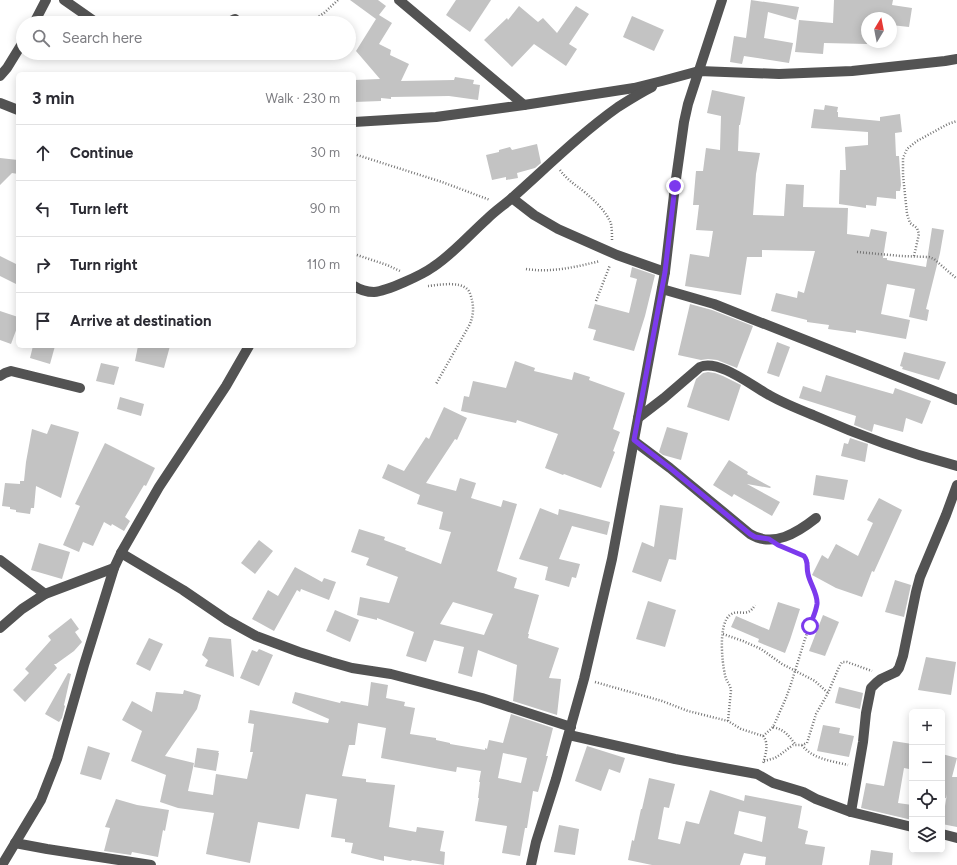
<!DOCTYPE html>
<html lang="en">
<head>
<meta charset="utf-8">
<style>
  :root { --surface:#fff; --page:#f2f2f3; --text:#2b2b33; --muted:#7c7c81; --line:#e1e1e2 }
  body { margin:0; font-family:Figtree,sans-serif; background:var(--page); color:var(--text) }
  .controls { position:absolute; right:12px; bottom:12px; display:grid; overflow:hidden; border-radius:6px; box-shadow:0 2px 10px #0003 }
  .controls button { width:36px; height:36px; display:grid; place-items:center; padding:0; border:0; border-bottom:1px solid var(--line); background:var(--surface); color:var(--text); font:20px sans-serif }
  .compass { position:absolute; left:861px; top:12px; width:36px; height:36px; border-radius:50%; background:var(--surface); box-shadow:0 2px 10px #0003; rotate:10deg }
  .stop { position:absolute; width:12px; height:12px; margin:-9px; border:3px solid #7c3aed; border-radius:50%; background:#fff }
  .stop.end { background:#7c3aed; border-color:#fff; box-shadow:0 1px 4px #0008 }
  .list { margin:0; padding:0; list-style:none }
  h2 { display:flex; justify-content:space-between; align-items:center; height:52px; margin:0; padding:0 16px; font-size:17px }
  h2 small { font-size:13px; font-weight:400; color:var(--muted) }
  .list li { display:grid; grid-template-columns:26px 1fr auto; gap:12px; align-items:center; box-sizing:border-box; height:56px; padding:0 16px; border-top:1px solid var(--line) }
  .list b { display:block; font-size:15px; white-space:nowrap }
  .list em { font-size:13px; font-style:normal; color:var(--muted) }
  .icon { flex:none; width:22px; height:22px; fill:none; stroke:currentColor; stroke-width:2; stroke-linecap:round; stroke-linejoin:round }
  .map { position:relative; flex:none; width:957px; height:865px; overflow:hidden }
  .search { position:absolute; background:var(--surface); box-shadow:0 2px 10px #0003; left:16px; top:16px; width:340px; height:44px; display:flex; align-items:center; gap:10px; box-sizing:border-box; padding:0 14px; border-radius:22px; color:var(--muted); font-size:15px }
  .panel { position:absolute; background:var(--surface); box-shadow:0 2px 10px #0003; left:16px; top:72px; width:340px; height:276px; border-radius:6px }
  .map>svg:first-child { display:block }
  .building { fill:#c3c3c3; fill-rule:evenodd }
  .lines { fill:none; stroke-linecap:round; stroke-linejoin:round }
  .path { stroke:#757575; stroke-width:2.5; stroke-dasharray:1 2; stroke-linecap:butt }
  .minor { stroke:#535353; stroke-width:10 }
  .route { stroke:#7c3aed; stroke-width:5 }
</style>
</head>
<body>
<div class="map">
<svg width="957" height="865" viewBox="0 0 957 865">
  <rect width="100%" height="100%" fill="#fff"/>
  <g class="building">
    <path d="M350 0H378L386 6 379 15 392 23 379 44 391 50 390 55 409 64 401 81 454 80 455 77 474 80 473 84 480 85 478 100 449 96 391 97V99L381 98V101L354 102V80L380 79 356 51 376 19Z"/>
    <path d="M456 0H491L470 32 446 15Z"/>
    <path d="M751 0 799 7 796 20 768 12 764 38 793 43 789 63 744 56 742 64 730 62 734 36 746 38Z"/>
    <path d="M834 0H893L892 5 912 8 909 27 891 25V18H867V44L824 43 823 54 795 52 799 20 833 23Z"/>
    <path d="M519 6 538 22 543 18 557 33 576 6 589 14 569 44 577 49 566 66 534 44 512 67 484 40 507 18 508 20Z"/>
    <path d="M632 16 664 30 654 51 623 37Z"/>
    <path d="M712 90 745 97 740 125H739L738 151 760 153 756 174 753 215 784 216 786 184 804 185 803 207 848 208 847 234 869 237 871 229 887 232 883 258H887V260L926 267 932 228 944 230 940 253 926 309 929 310 927 321 909 317 915 289 887 284 881 314 910 320 906 339 856 330V333L828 329 829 325 807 322V320L771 311 776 293 797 298 798 291 804 293 815 251 762 250V257H747L741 295 685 286 690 254 709 257 713 231 696 230 699 205H693L696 171H703L706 148 720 150 721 116 707 113Z"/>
    <path d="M825 105 838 107 837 112H838V117L880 121V117L900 114 902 132 895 133 896 156H899L901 185 900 191H896V199L877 197 876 206 866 205V208L839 204 840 170H846L845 147 868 145V132L811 128 814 109 824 110Z"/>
    <path d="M537 144 541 163 535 168 517 173 518 178 506 180V177L492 180 486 155 499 152V150L510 147 512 150Z"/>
    <path d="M0 158 18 160V174L12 173 0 185Z"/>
    <path d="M0 256 18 265V285L0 276Z"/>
    <path d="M632 267 655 275 645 316 634 351 593 340 596 330 588 328 595 304 629 313 637 279 630 277Z"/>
    <path d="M690 304 712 310 753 326 737 368 717 360 708 359 701 360 678 355Z"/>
    <path d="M0 311 18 317V325L11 344 0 340Z"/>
    <path d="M777 342 790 347 779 377 767 373Z"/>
    <path d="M33 346H55L50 364 30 358Z"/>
    <path d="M138 346H170L164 368 135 361Z"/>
    <path d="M904 352 946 362 939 380 902 369 903 367 900 366Z"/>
    <path d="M515 361 535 368 534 371 572 380 574 372 590 377 589 380 625 393 613 429 620 432 613 451 615 452 601 488 564 474 563 475 545 468 558 434 517 420 516 423 461 411 464 396 469 397 473 381 506 388Z"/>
    <path d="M101 363 119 367 114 385 96 381Z"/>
    <path d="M708 372 715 373 723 376 741 385 729 421 687 407 696 379 703 373Z"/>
    <path d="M826 375 893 394 895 388 931 401 922 424 906 418 903 432 874 424 872 432 854 425 856 416 799 398 803 386 821 392Z"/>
    <path d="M120 397 144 404 141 416 117 409Z"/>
    <path d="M444 407 467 418 457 440 455 439 426 483 456 491 460 478 476 483 471 498 501 507 503 500 517 504 497 571 517 578 514 588 539 595 528 634H529L528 638 559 648 549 678 561 679 557 715 513 701 517 665 478 650 472 677 458 673 464 647 434 640 426 662 406 656 414 632 377 618V620L357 615 360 597 389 603 398 577 366 565 369 558 351 552 359 529 385 537 384 540 406 548 405 550 441 564 451 532 439 529 443 512 417 504 420 495 382 478 388 464 404 471 426 437 429 439ZM453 602 493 614 484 635 440 624Z"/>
    <path d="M51 424 79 432 61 498 36 486 34 508H31L30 514 16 512V510L10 509V507L2 506 5 483 20 484V481H24L26 462 32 429 47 434Z"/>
    <path d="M667 427 688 433 681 460 663 455 659 452Z"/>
    <path d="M850 438 868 444 865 462 841 456 844 443 848 444Z"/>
    <path d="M105 443 155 468 146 486 144 485 125 517 130 521 124 531 112 524 111 526 104 522 93 546 83 542 79 552 63 545 80 506 75 504Z"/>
    <path d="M729 460 748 472 747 474 771 487 770 488 747 484 780 502 772 516 734 494 732 497 713 485Z"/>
    <path d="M816 475 848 480 844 500 813 495Z"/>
    <path d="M879 498 902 510 874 572 872 571 862 597 836 588 812 575 822 555 828 559 836 544 858 556 873 523 867 520Z"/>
    <path d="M660 505 683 508 676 560 669 559 661 582 632 572 642 542 654 547Z"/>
    <path d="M540 508 558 515 559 509 610 522 607 535 572 526 559 559 580 564 576 578 572 577 569 587 545 580 548 567 519 559Z"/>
    <path d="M259 540 273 551 255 574 241 563Z"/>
    <path d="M39 543 70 552 62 579 31 570Z"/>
    <path d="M295 567 322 582 324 578 336 582 329 600 301 589 300 592 297 590 274 631 252 619 268 590 278 596Z"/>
    <path d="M895 580 911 585 904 617 885 612Z"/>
    <path d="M648 601 676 610 665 647 636 639Z"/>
    <path d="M778 602 800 609 790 640 785 653 758 642 759 639 731 627 736 616 769 630Z"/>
    <path d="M335 610 359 620 350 642 326 631Z"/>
    <path d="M823 615 839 622 825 656 809 651Z"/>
    <path d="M71 618 79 629 75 632 82 642 74 651 56 664H54L57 668 25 702 13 690 29 673 25 669 51 640 48 636Z"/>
    <path d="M209 637 231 639 234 677 205 666 208 660 202 655Z"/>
    <path d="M149 638 163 644 150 671 136 664Z"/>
    <path d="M259 649 273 655 259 686 240 678 252 650 257 652Z"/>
    <path d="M926 657 956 662 951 695 918 690Z"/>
    <path d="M68 673 71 674 64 705 65 706 62 718 59 722 45 714Z"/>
    <path d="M371 682 388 685 386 698 405 702 404 706 415 708 410 734 436 738V740L450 743V744L485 750V748L487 749 489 740 503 743 511 714 553 728 546 756H548L538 792 533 791 527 828H525L520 856 502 853 507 826 475 821 479 798H478L480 782H479L481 771 457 767 456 772 381 758 386 728 358 723 355 745H349L342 776 366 779V782L395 785 389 827 416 832 417 827 444 831 440 851 445 852 444 865 412 860 411 861 384 856V861L351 853 353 843 345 842V839L331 837 337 799 306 794 299 829 258 822 250 863 206 854 214 813 178 808 160 802 166 775 131 761 142 731 122 720 132 701 152 712 156 692 183 694 184 690 201 695 197 709 165 756 194 763 188 791 213 795 216 774 247 779 253 752H250L254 724 248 723 250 710 328 723 329 719 292 703 295 692 340 703 341 701 368 706ZM503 753 527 758 521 783 498 778Z"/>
    <path d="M839 687 863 693 860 709 835 703Z"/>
    <path d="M823 725 840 728 839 733 854 736 849 757 817 751Z"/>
    <path d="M893 741 912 744V755L909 769 904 768 898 803 912 805V820L861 808 866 783 884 786Z"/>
    <path d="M88 746 110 753 101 780 80 774Z"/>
    <path d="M587 746 625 758 620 773 609 769 601 791 575 781Z"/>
    <path d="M197 748 219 751 218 753H219L216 771 194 767Z"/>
    <path d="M942 754 957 758 952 777H957V827L942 824 947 794 946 798H942Z"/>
    <path d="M649 778 675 784 669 808 664 807 658 839 680 844 686 821 699 824 710 790 744 801 745 795 802 806 798 828 808 831 805 844 825 847 822 865H765L766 857 744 853 740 865H652L628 860 632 840 634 841 641 809H642ZM739 811 766 817 762 842 734 834Z"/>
    <path d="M116 799 137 805 169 810 165 831 163 830 158 857 132 852 131 855 104 851 110 828 105 827Z"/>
    <path d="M559 825 579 829 575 855 554 852Z"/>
    <path d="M871 850 893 853 892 865H869Z"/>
  </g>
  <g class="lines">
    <g class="path">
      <path d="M309 23 324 13 338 0"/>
      <path d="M354 154 442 182 490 200"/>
      <path d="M560 170C565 177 571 182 578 187 589 195 607 211 611 224 612 229 612 235 612 240"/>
      <path d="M857 252 901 256 929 257 934 259 957 279"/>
      <path d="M354 254 387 265 400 271"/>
      <path d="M914 256 919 234 917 228 910 223 907 214 903 175V158L907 149 917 141 948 124 957 121"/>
      <path d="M526 269C551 273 576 267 600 261"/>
      <path d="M428 286C438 285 459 281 467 289 470 291 471 297 472 300 474 309 473 316 470 324L436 384"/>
      <path d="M596 301 610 265"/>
      <path d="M723 634 743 641 761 649 782 664 815 681 828 693"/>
      <path d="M595 682 662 701 688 711 728 721 741 729 763 736C769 743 766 754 763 763"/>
      <path d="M728 721 731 690C730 684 726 681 725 675 722 662 718 624 730 615 739 608 747 619 755 605"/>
      <path d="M773 727C785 730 788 735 796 745"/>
      <path d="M763 736 773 727 786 698 791 684 804 642 815 610 817 604 816 598 808 574V563L807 560 804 556 788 549"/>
      <path d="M802 745C812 759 832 761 848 765"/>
      <path d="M764 761 775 758 781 754 793 745H802L807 743 816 714 828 693 839 667 842 662H847L872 671"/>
    </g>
    <g class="minor">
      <path d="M64 0 97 23"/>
      <path d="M399 0 524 105"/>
      <path d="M34 23 46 0"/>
      <path d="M227 23 235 19"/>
      <path d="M0 76 7 68 23 42"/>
      <path d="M0 103 18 110"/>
      <path d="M354 122 436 117 524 105 634 88 662 81 699 71 779 74 852 71 945 61 957 59"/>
      <path d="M512 198 534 215 558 229 617 255 665 272"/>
      <path d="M354 286C360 290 367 292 374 292 387 291 422 275 433 267 453 254 469 235 487 219 495 211 504 205 512 198 547 167 580 134 618 107 629 100 640 93 652 87"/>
      <path d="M662 289 714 304 957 400"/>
      <path d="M0 376 5 373 11 371 80 388"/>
      <path d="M638 418 664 398 700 367C719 359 752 386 769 395 783 403 798 409 813 415 860 436 908 453 957 466"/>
      <path d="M634 441 670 468 750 534C773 548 797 533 816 518"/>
      <path d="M121 553 183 590 227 620 256 636 299 652 331 662 352 668 391 674 482 698 571 727"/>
      <path d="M0 560 45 594"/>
      <path d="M0 628 22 609 45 594 114 568"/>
      <path d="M569 735 675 759 757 774 773 783 803 792 816 799 851 812 912 827"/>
      <path d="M851 812 863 742 866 713 871 688 876 683 881 679 896 672 899 668 903 656 916 592 920 577 946 515 957 485"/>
      <path d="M942 834 957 838"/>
      <path d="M15 843 47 849 151 865"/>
      <path d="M2 865 41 800 57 759 84 665 114 568 121 553 159 487 226 386 249 346"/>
      <path d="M531 865 536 842 556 779 584 679 612 559 665 272 675 186 684 122 688 104 722 0"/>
    </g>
  </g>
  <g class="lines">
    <path class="route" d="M675 186 665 272 634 440 670 468 750 534 755 537 769 539 778 545 804 556C809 562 806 567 808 574 810 584 818 594 817 604 816 612 812 619 810 626"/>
  </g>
</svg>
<div class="controls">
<button>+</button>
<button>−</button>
<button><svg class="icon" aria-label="locate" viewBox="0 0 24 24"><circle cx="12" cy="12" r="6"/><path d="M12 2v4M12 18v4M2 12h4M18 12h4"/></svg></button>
<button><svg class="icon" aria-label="layers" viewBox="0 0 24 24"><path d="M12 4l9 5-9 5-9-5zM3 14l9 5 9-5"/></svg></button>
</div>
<svg class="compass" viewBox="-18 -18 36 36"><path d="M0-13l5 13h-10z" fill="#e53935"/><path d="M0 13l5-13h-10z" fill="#7c7c81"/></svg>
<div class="stop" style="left:810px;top:626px"></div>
<div class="stop end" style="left:675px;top:186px"></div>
<div class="search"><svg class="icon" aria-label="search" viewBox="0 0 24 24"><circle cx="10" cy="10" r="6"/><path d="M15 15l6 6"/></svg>Search here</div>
<section class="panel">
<h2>3 min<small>Walk · 230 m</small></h2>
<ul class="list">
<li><svg class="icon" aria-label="ahead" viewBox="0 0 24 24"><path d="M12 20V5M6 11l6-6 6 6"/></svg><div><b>Continue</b></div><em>30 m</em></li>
<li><svg class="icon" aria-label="left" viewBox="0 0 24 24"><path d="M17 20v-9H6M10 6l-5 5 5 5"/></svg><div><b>Turn left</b></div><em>90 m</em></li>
<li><svg class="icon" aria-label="right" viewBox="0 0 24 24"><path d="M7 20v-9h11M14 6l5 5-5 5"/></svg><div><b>Turn right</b></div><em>110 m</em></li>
<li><svg class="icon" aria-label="arrive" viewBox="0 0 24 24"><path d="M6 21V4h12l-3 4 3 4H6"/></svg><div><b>Arrive at destination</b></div></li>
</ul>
</section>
</div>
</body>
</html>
